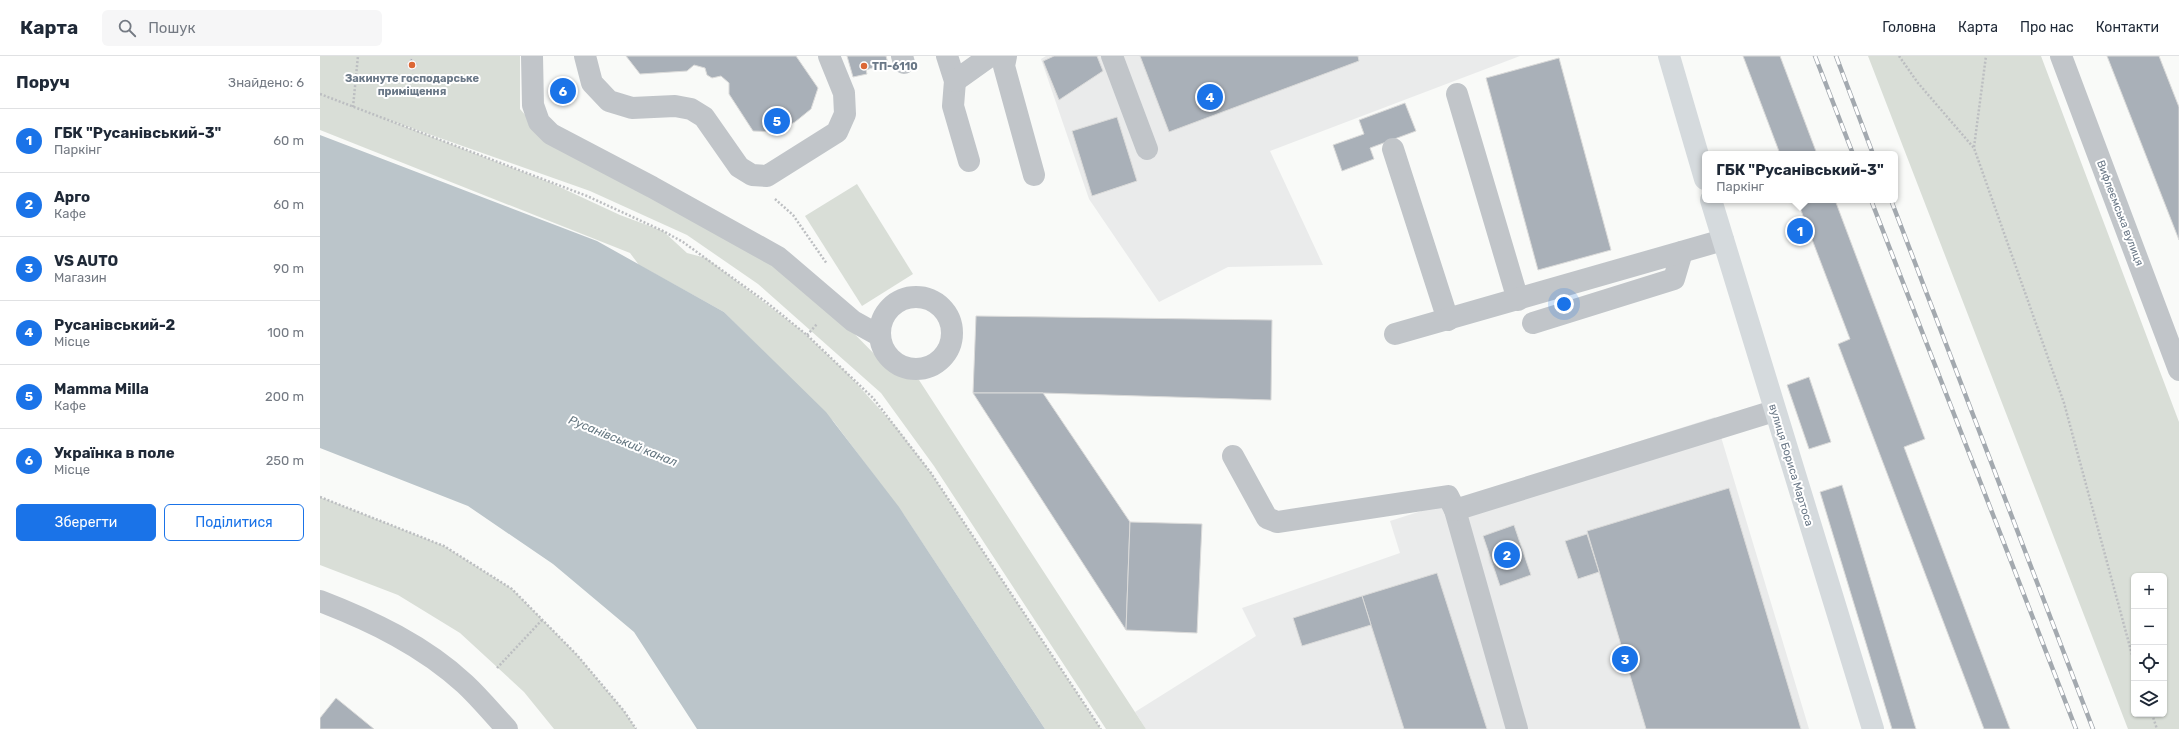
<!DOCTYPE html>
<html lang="uk">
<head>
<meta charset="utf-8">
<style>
  :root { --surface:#fff; --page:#f6f6f7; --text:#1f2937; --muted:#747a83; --line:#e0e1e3; --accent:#1a73e8 }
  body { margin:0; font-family:Rubik,sans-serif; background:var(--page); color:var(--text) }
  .controls { position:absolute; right:12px; bottom:12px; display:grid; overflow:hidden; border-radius:6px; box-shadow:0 1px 3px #0004 }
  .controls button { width:36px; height:36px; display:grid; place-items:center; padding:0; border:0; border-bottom:1px solid var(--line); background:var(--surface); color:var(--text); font:20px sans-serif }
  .you { position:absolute; left:1244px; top:248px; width:14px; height:14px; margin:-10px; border:3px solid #fff; border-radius:50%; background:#1a73e8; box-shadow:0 0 0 6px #1a73e833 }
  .badge { display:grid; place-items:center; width:26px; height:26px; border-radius:50%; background:var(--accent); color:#fff; font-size:13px; font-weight:700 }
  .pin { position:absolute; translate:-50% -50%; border:2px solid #fff; box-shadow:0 1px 4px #0006 }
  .popup { position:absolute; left:1382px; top:95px; width:196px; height:52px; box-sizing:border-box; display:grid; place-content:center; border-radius:6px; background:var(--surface); filter:drop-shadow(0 1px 3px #0005); font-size:13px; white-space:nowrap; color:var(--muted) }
  .popup b { font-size:15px; color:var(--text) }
  .popup::after { content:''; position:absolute; left:50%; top:100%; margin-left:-8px; border:8px solid transparent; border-top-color:var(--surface) }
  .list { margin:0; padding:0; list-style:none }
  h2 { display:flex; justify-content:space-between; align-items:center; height:52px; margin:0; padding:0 16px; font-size:17px }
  h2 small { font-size:13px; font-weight:400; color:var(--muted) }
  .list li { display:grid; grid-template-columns:26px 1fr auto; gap:12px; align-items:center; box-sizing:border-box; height:64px; padding:0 16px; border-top:1px solid var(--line) }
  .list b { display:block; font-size:15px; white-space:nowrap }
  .list p { margin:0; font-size:13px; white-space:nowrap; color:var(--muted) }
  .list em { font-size:13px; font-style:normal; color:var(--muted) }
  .actions { display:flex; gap:8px; padding:12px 16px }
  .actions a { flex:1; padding:9px 0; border:1px solid var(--accent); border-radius:6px; text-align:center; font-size:14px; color:var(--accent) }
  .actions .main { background:var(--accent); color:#fff }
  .icon { flex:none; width:22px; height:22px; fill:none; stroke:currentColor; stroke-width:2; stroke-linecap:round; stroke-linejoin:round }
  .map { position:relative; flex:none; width:1859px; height:673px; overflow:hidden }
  header { display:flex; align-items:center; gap:24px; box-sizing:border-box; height:56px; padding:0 20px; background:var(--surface); border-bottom:1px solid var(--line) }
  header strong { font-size:19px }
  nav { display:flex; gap:22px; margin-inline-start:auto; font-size:14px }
  .search { width:280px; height:36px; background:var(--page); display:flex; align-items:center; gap:10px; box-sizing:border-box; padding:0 14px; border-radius:6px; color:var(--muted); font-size:15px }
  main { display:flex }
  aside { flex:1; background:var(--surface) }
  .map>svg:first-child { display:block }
  .built { fill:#eaebeb }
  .green { fill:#d9ded7; fill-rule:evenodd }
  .water { fill:#bbc5ca }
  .building { fill:#a9b0b8; stroke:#dbdbda }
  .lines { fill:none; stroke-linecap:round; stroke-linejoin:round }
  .path { stroke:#bcbec1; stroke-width:2.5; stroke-dasharray:2 2; stroke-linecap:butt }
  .minor { stroke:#c1c5c9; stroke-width:22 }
  .major { stroke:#d5dadd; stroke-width:22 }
  .rail-casing { stroke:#a3a9af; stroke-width:4.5 }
  .rail { stroke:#fff; stroke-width:3; stroke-dasharray:9; stroke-linecap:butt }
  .poi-dot { fill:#dc6735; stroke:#fff; stroke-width:1.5 }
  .labels { text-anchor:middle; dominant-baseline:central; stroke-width:4; stroke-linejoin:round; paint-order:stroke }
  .poi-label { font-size:11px; font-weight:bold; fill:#6a7887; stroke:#fff; text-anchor:start }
  .street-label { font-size:11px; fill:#6a7887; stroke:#fff }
  .water-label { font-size:12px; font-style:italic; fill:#667882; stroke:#fff }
</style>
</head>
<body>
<header>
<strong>Карта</strong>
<div class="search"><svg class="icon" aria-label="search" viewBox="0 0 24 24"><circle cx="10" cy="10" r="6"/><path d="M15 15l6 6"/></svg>Пошук</div>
<nav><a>Головна</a><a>Карта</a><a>Про нас</a><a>Контакти</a></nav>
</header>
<main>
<aside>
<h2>Поруч<small>Знайдено: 6</small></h2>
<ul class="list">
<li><span class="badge">1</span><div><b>ГБК &quot;Русанівський-3&quot;</b><p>Паркінг</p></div><em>60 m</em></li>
<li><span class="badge">2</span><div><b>Арго</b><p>Кафе</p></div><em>60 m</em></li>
<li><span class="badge">3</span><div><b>VS AUTO</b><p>Магазин</p></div><em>90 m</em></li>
<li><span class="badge">4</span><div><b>Русанівський-2</b><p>Місце</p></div><em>100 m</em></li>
<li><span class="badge">5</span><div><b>Mamma Milla</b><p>Кафе</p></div><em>200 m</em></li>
<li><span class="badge">6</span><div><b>Українка в поле</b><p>Місце</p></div><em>250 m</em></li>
</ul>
<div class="actions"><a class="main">Зберегти</a><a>Поділитися</a></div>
</aside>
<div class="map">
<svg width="1859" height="673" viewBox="0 0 1859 673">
  <rect width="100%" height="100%" fill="#f9faf8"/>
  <g class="built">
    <path d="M726 0H1200L950 95 1003 209 908 211 839 246 769 143 721 3Z"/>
    <path d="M1395 361 1489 673H826L815 656 936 580 922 552 1080 497 1070 465Z"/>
  </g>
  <g class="green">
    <path d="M0 0H200V53L227 84 453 207 507 250 571 315 599 324 826 673H786L614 410 561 337 438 228 367 179 270 135 63 62 231 127 300 159 343 175 367 197 386 202 482 275 527 317 576 371 611 417 781 673H725L584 459 514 366 404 256 319 209 310 197 0 74Z"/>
    <path d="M1548 0H1721L1859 366V673H1808ZM1814 520H1844V658H1814Z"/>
    <path d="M537 128 593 218 542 250 485 160Z"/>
    <path d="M0 441 124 490 192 533 257 599 304 655 316 673H234L204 636 140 577 78 539 0 509Z"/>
  </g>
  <path class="water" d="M0 79 277 185 404 256 506 356 579 451 725 673H377L314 576 233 508 148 450 0 392Z"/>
  <g class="building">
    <path d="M306 0H476L498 32 491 53 475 66 455 76 433 75 409 38V27L401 20 392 22 387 19 385 12 374 9 367 15 320 18Z"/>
    <path d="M527 0H566L568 7 546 14 547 18 533 21Z"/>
    <path d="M734 0H777L783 15 739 44 723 5Z"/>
    <path d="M820 0H1038L1039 5 849 76Z"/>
    <path d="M1423 0H1460L1497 98H1460Z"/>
    <path d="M1787 0H1839L1857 46 1859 51V184Z"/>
    <path d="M91 2 98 8 93 15 86 10Z"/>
    <path d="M1239 2 1291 194 1218 214 1166 22Z"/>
    <path d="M1085 47 1096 75 1050 92 1054 103 1022 115 1013 89 1044 78 1039 64Z"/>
    <path d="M797 61 817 125 772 140 752 75Z"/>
    <path d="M1477 144H1515L1605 383 1584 391 1690 673H1664L1518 288 1530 283Z"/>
    <path d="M656 260 952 264 951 344 723 337H653Z"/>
    <path d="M1489 321 1511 386 1489 393 1467 329Z"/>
    <path d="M653 337H723L810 466 806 574Z"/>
    <path d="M1522 429 1596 673H1572L1500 436Z"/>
    <path d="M1409 432 1481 673H1326L1267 475Z"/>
    <path d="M810 466 882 468 877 577 806 574Z"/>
    <path d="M1194 469 1211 519 1180 530 1163 480Z"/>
    <path d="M1267 478 1279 516 1258 523 1245 485Z"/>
    <path d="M1117 517 1167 673H1084L1051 569 1042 540Z"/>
    <path d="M1042 540 1051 569 982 590 973 562Z"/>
    <path d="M16 642 54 673H0V662Z"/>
  </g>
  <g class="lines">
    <g class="path">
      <path d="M1579 0 1598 27 1654 92 1744 347 1814 606"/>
      <path d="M0 38 267 140 343 175 363 186 446 246 487 279 553 342 611 417 781 673"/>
      <path d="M33 51 38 0"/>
      <path d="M1654 91 1666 0"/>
      <path d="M455 143 473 159 507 208"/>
      <path d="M487 279 497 268"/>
      <path d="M0 441 124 490 192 533 257 599 304 655 316 673"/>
      <path d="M177 612 222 564"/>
      <path d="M1832 658 1837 673"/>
    </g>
    <g class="minor">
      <path d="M212 0 213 49 219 66 231 78 332 131 458 201 533 265 560 280"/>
      <path d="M265 0 272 27 289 45 312 52 355 50 371 53 384 61 419 111 432 119 447 120 517 76 525 58 524 37 509 0"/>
      <path d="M582 0 584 7"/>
      <path d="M627 0 635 25 633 50 649 105"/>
      <path d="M686 0 684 10 714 119"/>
      <path d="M792 0 827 93"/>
      <path d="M1741 0 1859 314"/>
      <path d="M635 25 670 0"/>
      <path d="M1137 38 1198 244"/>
      <path d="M1073 93 1128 264"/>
      <circle cx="596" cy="277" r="36"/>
      <path d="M1213 267 1354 223 1362 196"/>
      <path d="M1075 278 1403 184"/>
      <path d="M913 400 947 462 957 466 1128 440 1135 454 1197 673"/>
      <path d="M1135 454 1454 355"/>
      <path d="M0 545C52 565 104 590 145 628 160 642 173 658 187 673"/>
    </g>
    <g class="major">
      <path d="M1349 0 1385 123"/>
      <path d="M1391 144 1553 673"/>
    </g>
    <g class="rail-casing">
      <g id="rail">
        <path d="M1495 0 1533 98"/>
        <path d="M1516 0 1553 98"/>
        <path d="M1551 144 1756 673"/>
        <path d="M1571 144 1773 673"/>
      </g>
    </g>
    <use href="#rail" class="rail"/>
  </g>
  <g class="poi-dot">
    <circle cx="92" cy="9" r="4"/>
    <circle cx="544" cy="10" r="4"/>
  </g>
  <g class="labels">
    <g class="poi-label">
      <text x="552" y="10">ТП-6110</text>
      <text x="92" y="22" text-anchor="middle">Закинуте господарське<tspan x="92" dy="13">приміщення</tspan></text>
    </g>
    <g class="street-label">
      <text transform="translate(1800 157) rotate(69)">Вифлеємська вулиця</text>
      <text transform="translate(1471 409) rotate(73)">вулиця Бориса Мартоса</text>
    </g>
    <g class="water-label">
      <text transform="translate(303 385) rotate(22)">Русанівський канал</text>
    </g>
  </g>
</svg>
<div class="controls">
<button>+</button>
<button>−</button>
<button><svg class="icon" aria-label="locate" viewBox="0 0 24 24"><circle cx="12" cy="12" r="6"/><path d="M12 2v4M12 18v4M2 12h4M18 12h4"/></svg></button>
<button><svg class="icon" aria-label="layers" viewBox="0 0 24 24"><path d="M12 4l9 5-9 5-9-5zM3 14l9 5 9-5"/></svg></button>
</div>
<div class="you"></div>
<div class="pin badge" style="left:1480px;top:175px">1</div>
<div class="popup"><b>ГБК &quot;Русанівський-3&quot;</b>Паркінг</div>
<div class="pin badge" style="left:1187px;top:499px">2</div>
<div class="pin badge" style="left:1305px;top:603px">3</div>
<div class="pin badge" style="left:890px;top:41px">4</div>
<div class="pin badge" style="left:457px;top:65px">5</div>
<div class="pin badge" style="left:243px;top:35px">6</div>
</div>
</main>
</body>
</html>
